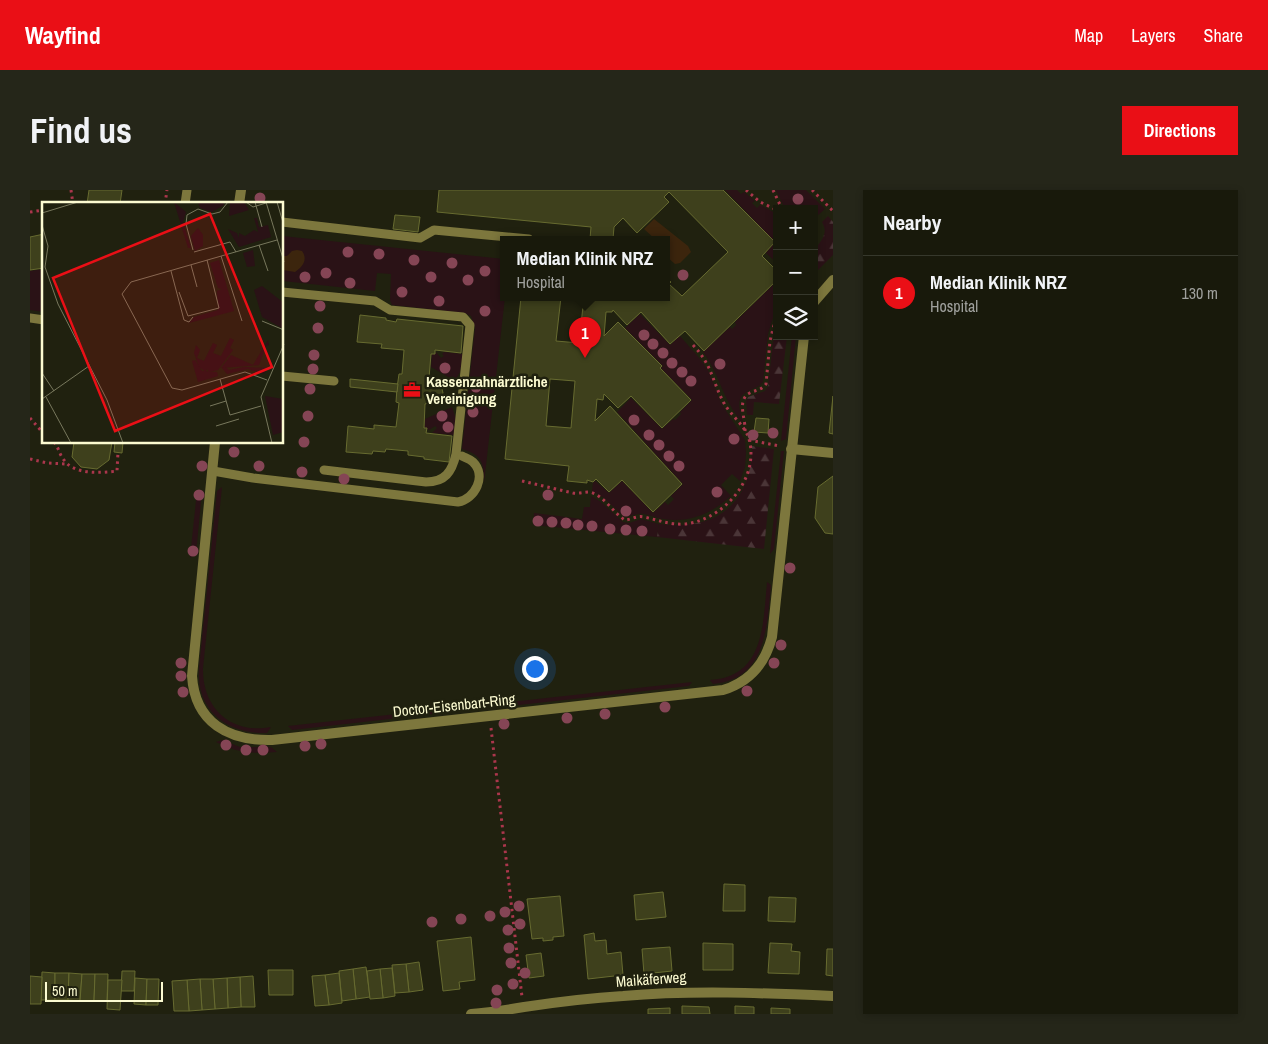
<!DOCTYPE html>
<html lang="en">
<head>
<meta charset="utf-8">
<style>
  :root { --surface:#18190b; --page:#252619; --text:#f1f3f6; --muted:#9fa09d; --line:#36382c; --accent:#ea0f16 }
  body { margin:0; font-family:"Archivo Narrow",sans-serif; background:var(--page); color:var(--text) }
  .controls { position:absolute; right:15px; top:15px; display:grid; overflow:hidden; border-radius:0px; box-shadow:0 2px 8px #0003 }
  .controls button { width:45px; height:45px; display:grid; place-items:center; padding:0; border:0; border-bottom:1px solid var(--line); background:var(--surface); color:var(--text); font:25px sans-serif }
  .scale { position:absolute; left:15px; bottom:12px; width:118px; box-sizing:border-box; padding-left:5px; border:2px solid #fcfbd1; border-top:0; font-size:14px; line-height:18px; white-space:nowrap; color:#fcfbd1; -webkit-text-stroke:4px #20210f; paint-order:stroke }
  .you { position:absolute; left:504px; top:478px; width:18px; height:18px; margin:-12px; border:4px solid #fff; border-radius:50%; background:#1a73e8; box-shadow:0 0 0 8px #1a73e833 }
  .badge { display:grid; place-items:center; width:32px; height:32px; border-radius:50%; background:var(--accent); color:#fff; font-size:16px; font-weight:700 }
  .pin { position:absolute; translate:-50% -41px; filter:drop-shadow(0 1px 2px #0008) }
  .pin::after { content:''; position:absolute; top:26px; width:18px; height:15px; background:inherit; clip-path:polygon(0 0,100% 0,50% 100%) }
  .popup { position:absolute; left:470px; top:46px; width:170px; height:65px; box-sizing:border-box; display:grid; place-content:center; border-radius:0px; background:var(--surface); filter:drop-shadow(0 1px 4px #0005); font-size:16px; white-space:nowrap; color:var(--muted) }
  .popup b { font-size:19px; color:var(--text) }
  .popup::after { content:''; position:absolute; left:50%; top:100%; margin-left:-10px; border:10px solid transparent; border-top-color:var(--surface) }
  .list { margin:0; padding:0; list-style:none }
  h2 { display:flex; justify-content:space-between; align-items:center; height:65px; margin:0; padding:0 20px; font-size:21px }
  h2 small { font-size:16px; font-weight:400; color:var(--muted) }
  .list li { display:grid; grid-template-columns:32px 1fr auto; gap:15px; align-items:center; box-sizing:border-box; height:75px; padding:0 20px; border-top:1px solid var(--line) }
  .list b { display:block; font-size:19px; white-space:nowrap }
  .list p { margin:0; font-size:16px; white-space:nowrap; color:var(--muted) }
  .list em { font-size:16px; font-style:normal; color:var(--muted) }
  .icon { flex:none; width:28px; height:28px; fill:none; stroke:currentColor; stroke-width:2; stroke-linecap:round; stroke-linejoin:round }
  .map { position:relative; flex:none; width:803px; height:824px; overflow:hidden; border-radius:0px }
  header { display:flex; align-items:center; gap:30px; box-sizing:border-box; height:70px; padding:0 25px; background:var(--accent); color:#fff }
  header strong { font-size:24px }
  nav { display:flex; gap:28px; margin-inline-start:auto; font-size:18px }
  .intro { display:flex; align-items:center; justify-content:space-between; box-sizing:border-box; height:120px; padding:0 30px }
  h1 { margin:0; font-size:35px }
  .button { padding:12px 22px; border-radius:0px; background:var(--accent); color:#fff; font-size:18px; font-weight:700 }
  main { display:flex; gap:30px; padding:0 30px }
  aside { flex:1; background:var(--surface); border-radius:0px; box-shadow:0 2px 8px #0003 }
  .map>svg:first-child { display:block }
  .green { fill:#2a1216 }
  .forest { fill:url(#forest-firs) }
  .water { fill:#3c250d }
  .building { fill:#3e401c; stroke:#676b30; fill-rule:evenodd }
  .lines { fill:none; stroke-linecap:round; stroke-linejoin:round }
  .path { stroke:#ab364c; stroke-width:3; stroke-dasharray:2.5 4; stroke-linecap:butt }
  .lane { stroke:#7d773d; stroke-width:9 }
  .street { stroke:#7d773d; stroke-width:10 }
  .tree { fill:#854555 }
  .labels { text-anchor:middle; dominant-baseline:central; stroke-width:5; stroke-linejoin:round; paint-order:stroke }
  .poi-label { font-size:15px; font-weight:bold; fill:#fcfbd1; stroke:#20210f; text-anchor:start }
  .street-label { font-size:15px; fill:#fcfbd1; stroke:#20210f }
  .inset-road { fill:none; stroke:#78785d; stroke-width:1 }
  .view { fill:#ea0f16; fill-opacity:0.15; stroke:#ea0f16; stroke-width:2.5 }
  .inset-edge { fill:none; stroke:#fcfbd1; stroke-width:2.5 }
</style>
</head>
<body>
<header>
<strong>Wayfind</strong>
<nav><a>Map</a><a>Layers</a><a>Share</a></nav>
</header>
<div class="intro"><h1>Find us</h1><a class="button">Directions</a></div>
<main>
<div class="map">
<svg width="803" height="824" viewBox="0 0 803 824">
  <defs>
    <pattern id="forest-firs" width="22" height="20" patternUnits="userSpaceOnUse" patternTransform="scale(1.25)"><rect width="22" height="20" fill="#2a1216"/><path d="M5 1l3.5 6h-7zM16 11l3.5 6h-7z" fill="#4a3537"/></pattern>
  </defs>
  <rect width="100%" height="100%" fill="#20210f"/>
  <g class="green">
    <path d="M695 0H707L711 4 714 2 725 11 722 13 727 18 730 15 747 24V73L736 63 745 52Z"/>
    <path d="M746 0H776L795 19 787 26 784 24V19H755Z"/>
    <path d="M252 46 474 69 475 107 454 293C454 274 453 265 432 259L445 138 441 126 435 123 362 115 360 110 361 84 347 83 345 101 253 91Z"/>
    <path d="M14 79V122L0 120V81Z"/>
    <path d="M747 91V115L738 144 733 192C730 196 727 197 723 199 704 206 709 217 713 233 692 210 691 186 673 162L700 137 702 139 706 135 705 132Z"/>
    <path d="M610 124 640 155 650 146 671 170 679 182 691 213 715 250 716 263 715 277 710 291 702 284 691 295 701 306C681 324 660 333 633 329 626 328 620 325 614 324 607 323 601 327 594 327L574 308 562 301 563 293 565 291 579 303 592 291 623 323 635 312 638 315 644 309 641 306 653 294 587 222 601 208 632 239 643 229 645 230 651 224 650 222 662 210 631 178 633 176 595 138Z"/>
    <path d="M762 146H766L756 249 751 251Z"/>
    <path d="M406 162 411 168 414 166 412 164 414 162 433 164 430 182 425 191 401 177 402 164H405Z"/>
    <path d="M422 217 426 229 425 245 402 243 407 238 405 236 399 240 394 238 395 229Z"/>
    <path d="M751 261H754L744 359 740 364Z"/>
    <path d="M192 297 173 478C172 517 200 545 241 537L237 543C196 544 166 520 169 478L187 301Z"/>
    <path d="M167 301H172L166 364 160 368Z"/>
    <path d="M561 306 571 312 593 332 599 333 611 329 629 334 627 347 503 335 504 323 552 329 554 317H560Z"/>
    <path d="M737 392 741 395C737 435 737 490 683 494L680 490C735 487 733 433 737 392Z"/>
    <path d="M662 492 659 496 463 518 462 514Z"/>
    <path d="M457 514 458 518 262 540 258 536Z"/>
    <path d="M192 550 210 557H241L247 562C224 564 206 563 186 552Z"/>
  </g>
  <g class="forest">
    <path d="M798 26 803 32V65L784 84C784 78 782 66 785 60 791 50 799 44 792 32Z"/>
    <path d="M747 135V146H757L749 214 724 212 723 225H717L716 211 718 207 735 201 738 196 743 152Z"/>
    <path d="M722 256 744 259 734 359 627 347 629 334C687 341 721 314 722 256Z"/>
  </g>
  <g class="water">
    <path d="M624 29 658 56 661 62 650 73 645 74 636 66V49H625L614 39Z"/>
    <path d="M267 60 272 61C278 69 273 77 265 82L253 80V66H257L262 61Z"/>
  </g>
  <g class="building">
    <path d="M59 0H92L90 14H57Z"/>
    <path d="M409 0H693L745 52 732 66 747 81V90L674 161 655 141 640 154 611 122 597 135 583 120 582 122H576L574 146 588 132 632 176 630 178 661 210 632 238 601 206 588 218 574 204 573 210 567 209 565 231 580 216 652 294 623 322 592 290 579 302 566 289 563 292 557 290V293L537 291 539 276 475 269 491 107H531L526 151 549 153 554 107H552H636V88L641 92 639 94 652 106 698 62 639 2 634 7 639 12 607 43 593 28 584 37 583 49H560L561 37 407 22ZM520 189 545 191 541 238 516 236Z"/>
    <path d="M365 25 390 27 388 42 363 39Z"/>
    <path d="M14 44V78L0 80V47Z"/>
    <path d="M330 125 356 128V130L366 132 367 129 433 136 431 163 405 160V164H401L399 188 411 195 413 203 409 210 395 214 394 238H397L396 243 422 246 419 272 394 269V267L378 265V261L356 259 355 262 343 261 342 264 316 262 318 236 344 239V235L366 237 369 213 366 212 367 198 369 184H372L374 160 351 158 352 154 327 152Z"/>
    <path d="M320 189 368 194 367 202 320 197Z"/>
    <path d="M803 206V244L799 243Z"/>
    <path d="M726 228 739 229 738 243 724 242Z"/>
    <path d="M44 252H82L79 270 67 279 51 277 42 267Z"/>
    <path d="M85 252H93L92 263 84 262Z"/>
    <path d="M803 286V344L795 343 785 328 788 297Z"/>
    <path d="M694 694 715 695V721H693Z"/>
    <path d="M633 702 636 727 606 730 604 705Z"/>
    <path d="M530 706 534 746 523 747V750L513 751V748L502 749 497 709Z"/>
    <path d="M739 707 766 708 765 732 738 731Z"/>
    <path d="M564 743 565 751 576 750 577 764 591 762 593 785 558 789 554 745Z"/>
    <path d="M441 747 445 790 429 792 430 799 413 801 407 751Z"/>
    <path d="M673 753 703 754V780H673Z"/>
    <path d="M740 753 762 754 761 761 770 762 769 784 738 783Z"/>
    <path d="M640 757 642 781 614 784 612 759Z"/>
    <path d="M797 759H803V786L796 785Z"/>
    <path d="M511 763 514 786 499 788 496 765Z"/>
    <path d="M389 772 393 800 379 802 376 774Z"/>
    <path d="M376 774 379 802 365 803 362 775Z"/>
    <path d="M336 777 340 807 326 809 323 779Z"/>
    <path d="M362 778 365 806 353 808 350 779Z"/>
    <path d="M323 779 326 809 312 811 309 781Z"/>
    <path d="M350 779 353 808 340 809 337 781Z"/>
    <path d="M238 780H263V805H239Z"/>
    <path d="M92 781H105L104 801H91Z"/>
    <path d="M12 782 25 783V810H11Z"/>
    <path d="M25 783H39L38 810H25Z"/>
    <path d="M39 783 52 784 50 811 38 810Z"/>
    <path d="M309 783 312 813 299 815 295 785Z"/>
    <path d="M52 784H65L64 811H50Z"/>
    <path d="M65 784H78L77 811H64Z"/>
    <path d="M295 785 299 815 285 816 282 786Z"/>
    <path d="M0 786 12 787 11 814H0Z"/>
    <path d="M223 786 225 817H211L210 787Z"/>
    <path d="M210 787 211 817 198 818 197 788Z"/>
    <path d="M105 788 117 789 116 815 104 814Z"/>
    <path d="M197 788 198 818 185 819 183 789Z"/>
    <path d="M117 789H129L128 815H116Z"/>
    <path d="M170 789H183L185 819 172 820Z"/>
    <path d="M170 789 172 820 159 821 157 790Z"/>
    <path d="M78 790H92L90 820 77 819Z"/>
    <path d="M157 790 159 821H144L142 791Z"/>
    <path d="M652 816 679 817 680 824H652Z"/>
    <path d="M705 816 724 817V824H705Z"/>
    <path d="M640 818V824H618V819Z"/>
    <path d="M741 818 760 819V824H741Z"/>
  </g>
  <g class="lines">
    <g class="path">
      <path d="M41 0 43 14"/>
      <path d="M716 0 730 12 747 20"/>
      <path d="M743 0 752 19"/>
      <path d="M782 0 803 21"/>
      <path d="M135 14 137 0"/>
      <path d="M0 22 14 20"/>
      <path d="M0 228 14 244"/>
      <path d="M715 241C716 230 707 212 718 204 724 200 731 201 736 194L740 151 747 123"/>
      <path d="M719 250 750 256"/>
      <path d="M24 252C29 258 29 264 34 270 44 285 71 283 87 281L88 262"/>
      <path d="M0 269 17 273 36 274"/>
      <path d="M492 291 543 303C548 304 553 302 559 302 573 304 583 323 595 330 601 330 607 325 614 327 628 330 640 335 655 334 693 330 730 289 719 249 715 236 702 226 695 215 682 192 683 176 663 155"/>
      <path d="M461 538 492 807"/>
    </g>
    <g class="lane">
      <path d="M155 14 157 0"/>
      <path d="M252 32 390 48 404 40 499 49"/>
      <path d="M252 102 345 111 360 120 433 127 440 135 426 264C422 282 415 292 396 292L294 280"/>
      <path d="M0 128 14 130"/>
      <path d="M252 186 304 191"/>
      <path d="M183 281 223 288 428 312C445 309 457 286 443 272 440 269 436 268 432 266"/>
    </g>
    <g class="street">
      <path d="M209 14 211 0"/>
      <path d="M784 112 803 90"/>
      <path d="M185 252 162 486C165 533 199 551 242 550L693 500C719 492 735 474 742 447L774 146"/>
      <path d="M761 259 803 263"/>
      <path d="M441 824C459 823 477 820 494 817 527 812 560 808 593 806 663 800 733 803 803 806"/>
    </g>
  </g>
  <g class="tree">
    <circle cx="230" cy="8" r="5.5"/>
    <circle cx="768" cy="9" r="5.5"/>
    <circle cx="318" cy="62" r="5.5"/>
    <circle cx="349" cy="64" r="5.5"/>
    <circle cx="384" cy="70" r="5.5"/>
    <circle cx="422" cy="73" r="5.5"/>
    <circle cx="455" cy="81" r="5.5"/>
    <circle cx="296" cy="83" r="5.5"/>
    <circle cx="653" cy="85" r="5.5"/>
    <circle cx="275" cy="87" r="5.5"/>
    <circle cx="401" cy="87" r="5.5"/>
    <circle cx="438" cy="90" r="5.5"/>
    <circle cx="320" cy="93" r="5.5"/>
    <circle cx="372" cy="102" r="5.5"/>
    <circle cx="409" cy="111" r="5.5"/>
    <circle cx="290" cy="116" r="5.5"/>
    <circle cx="455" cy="121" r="5.5"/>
    <circle cx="288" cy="138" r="5.5"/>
    <circle cx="614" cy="145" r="5.5"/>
    <circle cx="623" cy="154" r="5.5"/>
    <circle cx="633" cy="163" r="5.5"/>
    <circle cx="284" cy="165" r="5.5"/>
    <circle cx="642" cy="173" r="5.5"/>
    <circle cx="690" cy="174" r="5.5"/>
    <circle cx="415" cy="178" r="5.5"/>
    <circle cx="283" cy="179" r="5.5"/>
    <circle cx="652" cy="182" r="5.5"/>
    <circle cx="661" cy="191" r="5.5"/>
    <circle cx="446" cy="197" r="5.5"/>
    <circle cx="280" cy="199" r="5.5"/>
    <circle cx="443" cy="222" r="5.5"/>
    <circle cx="278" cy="226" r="5.5"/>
    <circle cx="412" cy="226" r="5.5"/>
    <circle cx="604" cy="230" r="5.5"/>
    <circle cx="418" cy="237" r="5.5"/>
    <circle cx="743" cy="243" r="5.5"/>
    <circle cx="619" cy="245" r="5.5"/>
    <circle cx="723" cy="245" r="5.5"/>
    <circle cx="704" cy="249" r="5.5"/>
    <circle cx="274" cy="252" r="5.5"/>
    <circle cx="629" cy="255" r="5.5"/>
    <circle cx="204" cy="262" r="5.5"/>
    <circle cx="639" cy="266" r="5.5"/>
    <circle cx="172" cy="276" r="5.5"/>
    <circle cx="229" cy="276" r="5.5"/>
    <circle cx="649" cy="276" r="5.5"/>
    <circle cx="272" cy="282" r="5.5"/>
    <circle cx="314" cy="289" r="5.5"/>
    <circle cx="687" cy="302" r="5.5"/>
    <circle cx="169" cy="305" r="5.5"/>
    <circle cx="518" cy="305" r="5.5"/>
    <circle cx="596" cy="321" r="5.5"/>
    <circle cx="508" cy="331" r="5.5"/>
    <circle cx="522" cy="332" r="5.5"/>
    <circle cx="536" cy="333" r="5.5"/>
    <circle cx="548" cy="335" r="5.5"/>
    <circle cx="562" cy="336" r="5.5"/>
    <circle cx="580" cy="339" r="5.5"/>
    <circle cx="596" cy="340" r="5.5"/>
    <circle cx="612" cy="341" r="5.5"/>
    <circle cx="163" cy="361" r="5.5"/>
    <circle cx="760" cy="378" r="5.5"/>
    <circle cx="751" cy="455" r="5.5"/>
    <circle cx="151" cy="473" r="5.5"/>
    <circle cx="744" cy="473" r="5.5"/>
    <circle cx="151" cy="486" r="5.5"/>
    <circle cx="717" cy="501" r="5.5"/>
    <circle cx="153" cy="502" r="5.5"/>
    <circle cx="635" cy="517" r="5.5"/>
    <circle cx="575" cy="524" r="5.5"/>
    <circle cx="537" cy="528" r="5.5"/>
    <circle cx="474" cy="534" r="5.5"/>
    <circle cx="291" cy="554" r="5.5"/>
    <circle cx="196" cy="555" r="5.5"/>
    <circle cx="275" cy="556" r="5.5"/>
    <circle cx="216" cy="560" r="5.5"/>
    <circle cx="233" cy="560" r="5.5"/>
    <circle cx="489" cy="716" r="5.5"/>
    <circle cx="475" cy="722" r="5.5"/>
    <circle cx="460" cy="726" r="5.5"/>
    <circle cx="431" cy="729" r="5.5"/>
    <circle cx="402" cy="732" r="5.5"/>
    <circle cx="490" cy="734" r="5.5"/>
    <circle cx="478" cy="740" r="5.5"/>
    <circle cx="479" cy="758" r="5.5"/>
    <circle cx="481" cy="773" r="5.5"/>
    <circle cx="495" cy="783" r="5.5"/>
    <circle cx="483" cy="794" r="5.5"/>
    <circle cx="467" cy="800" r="5.5"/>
    <circle cx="466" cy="813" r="5.5"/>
  </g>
  <defs>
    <g id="office-bare" transform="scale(1.35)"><path d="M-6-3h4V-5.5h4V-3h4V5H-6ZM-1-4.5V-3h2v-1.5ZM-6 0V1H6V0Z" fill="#ea0f16" stroke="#20210f" stroke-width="2.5" paint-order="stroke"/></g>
  </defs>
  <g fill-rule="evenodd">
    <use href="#office-bare" x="382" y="200"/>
  </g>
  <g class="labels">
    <g class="poi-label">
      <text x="396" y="191">Kassenzahnärztliche<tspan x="396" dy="17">Vereinigung</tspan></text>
    </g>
    <g class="street-label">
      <text transform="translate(424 515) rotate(-6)">Doctor-Eisenbart-Ring</text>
      <text transform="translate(621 789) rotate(-4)">Maikäferweg</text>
    </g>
  </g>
  <g transform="translate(12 12)">
    <rect width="241" height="241" fill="#20210f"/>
    <path d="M132 0 144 10 141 20 149 46H146ZM156 0H181L182 3 170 10 158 6ZM188 0H202L207 8 187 14ZM212 16H215L217 25 226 23 229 35 197 45 186 27 195 31 197 36V31L203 34 212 28 216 30ZM156 26 161 33V44L153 49 149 34ZM211 48 213 64 205 65 201 51ZM177 58 192 109 147 121 152 115 176 108 175 89 180 87 176 86 168 61ZM220 84 242 101 240 126 220 115 212 88ZM188 136 192 138 188 146 191 148 176 168 167 170 165 167 164 170 157 165 152 151 154 143 158 148 155 156 162 159 171 141 175 143 171 151 179 154ZM226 138 227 143 224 144 217 163 179 166 189 153 211 163ZM223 194 241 197V230L231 233Z" fill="#2a1216"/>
    <path d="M153 158 160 169 175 170 176 174 156 180 150 159ZM184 165 187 168 202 165 225 166 222 172 206 167 185 172 180 166Z" fill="#2a1216"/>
    <path class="inset-road" d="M204 0 211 5 224 1M213 0 220 25M224 0 242 60M235 0 242 24M0 11 36 0M0 23 6 44 3 65 16 102 65 198 81 241M217 43 226 69M151 48 144 22 145 13 156 7 170 12 178 10 186 0M152 50 188 40 194 50M179 54 200 119M149 63 155 85M129 69 142 118 147 120 151 115M137 90 146 114 177 106 165 58M220 119 242 128M0 171 12 189M178 177 188 213 219 204M225 178 203 170 140 188 130 186 80 92 89 80 235 38M4 195 29 241M0 197 47 164M168 204 184 199M174 224 197 217M230 241 219 195 242 142"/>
    <path class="view" d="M168 12 230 165 73 229 11 76Z"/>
    <rect width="241" height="241" class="inset-edge"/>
  </g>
</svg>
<div class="controls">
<button>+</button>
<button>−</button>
<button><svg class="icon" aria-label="layers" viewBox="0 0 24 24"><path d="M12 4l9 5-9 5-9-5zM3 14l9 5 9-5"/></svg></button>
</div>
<div class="scale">50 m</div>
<div class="you"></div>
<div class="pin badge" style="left:555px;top:168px">1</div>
<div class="popup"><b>Median Klinik NRZ</b>Hospital</div>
</div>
<aside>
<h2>Nearby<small></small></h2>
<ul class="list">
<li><span class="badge">1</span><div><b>Median Klinik NRZ</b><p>Hospital</p></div><em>130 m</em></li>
</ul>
</aside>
</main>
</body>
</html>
